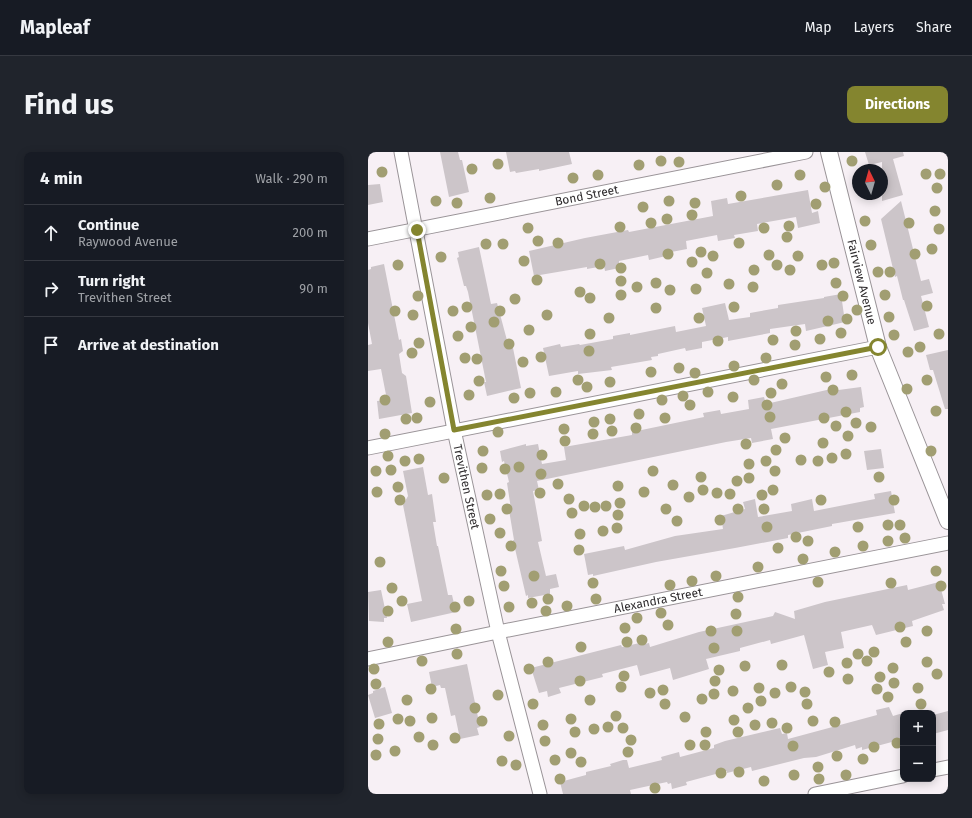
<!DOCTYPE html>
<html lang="en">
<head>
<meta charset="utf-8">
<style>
  :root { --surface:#171b24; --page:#20242c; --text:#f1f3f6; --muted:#9ea1a6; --line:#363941; --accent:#84852f }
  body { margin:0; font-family:"Fira Sans",sans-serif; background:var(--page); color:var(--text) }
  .controls { position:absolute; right:12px; bottom:12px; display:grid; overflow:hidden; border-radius:8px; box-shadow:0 2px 10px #0003 }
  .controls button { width:36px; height:36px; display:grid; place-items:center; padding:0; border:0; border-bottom:1px solid var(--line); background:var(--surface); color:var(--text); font:20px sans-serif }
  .compass { position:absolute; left:484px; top:12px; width:36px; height:36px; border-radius:50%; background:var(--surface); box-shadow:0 2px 10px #0003; rotate:355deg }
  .stop { position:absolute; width:12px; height:12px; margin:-9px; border:3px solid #84852f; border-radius:50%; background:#fff }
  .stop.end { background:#84852f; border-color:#fff; box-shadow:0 1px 4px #0008 }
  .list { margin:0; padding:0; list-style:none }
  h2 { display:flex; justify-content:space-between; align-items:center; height:52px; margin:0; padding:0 16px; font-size:17px }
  h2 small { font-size:13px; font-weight:400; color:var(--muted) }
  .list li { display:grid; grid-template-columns:26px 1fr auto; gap:12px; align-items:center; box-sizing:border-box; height:56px; padding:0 16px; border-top:1px solid var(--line) }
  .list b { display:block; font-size:15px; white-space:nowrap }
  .list p { margin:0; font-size:13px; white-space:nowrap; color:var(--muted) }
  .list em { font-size:13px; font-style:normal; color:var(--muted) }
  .icon { flex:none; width:22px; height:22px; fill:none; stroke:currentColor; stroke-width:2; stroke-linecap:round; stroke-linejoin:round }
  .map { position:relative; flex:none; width:580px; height:642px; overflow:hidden; border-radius:8px }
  header { display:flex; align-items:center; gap:24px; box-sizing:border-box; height:56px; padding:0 20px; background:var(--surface); border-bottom:1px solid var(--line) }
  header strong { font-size:19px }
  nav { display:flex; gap:22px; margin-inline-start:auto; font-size:14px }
  .intro { display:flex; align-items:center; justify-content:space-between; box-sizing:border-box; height:96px; padding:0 24px }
  h1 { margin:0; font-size:28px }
  .button { padding:10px 18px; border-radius:8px; background:var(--accent); color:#fff; font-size:14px; font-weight:700 }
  main { display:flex; gap:24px; padding:0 24px }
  aside { flex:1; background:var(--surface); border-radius:8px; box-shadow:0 2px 10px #0003 }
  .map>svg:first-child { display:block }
  .building { fill:#ccc5c9 }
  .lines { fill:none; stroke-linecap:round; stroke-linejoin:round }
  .minor-casing { stroke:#9a9498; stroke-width:15 }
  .tertiary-casing { stroke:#9a9498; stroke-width:18 }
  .minor { stroke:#fff; stroke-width:13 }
  .tertiary { stroke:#fff; stroke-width:16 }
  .tree { fill:#a19e72 }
  .route { stroke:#84852f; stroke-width:5 }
  .labels { text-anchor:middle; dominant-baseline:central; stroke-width:3; stroke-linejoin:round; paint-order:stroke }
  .street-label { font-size:12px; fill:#2f2c2e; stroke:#fff }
</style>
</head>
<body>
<header>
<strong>Mapleaf</strong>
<nav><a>Map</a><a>Layers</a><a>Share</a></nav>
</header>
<div class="intro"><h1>Find us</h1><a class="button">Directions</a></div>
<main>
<aside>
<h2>4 min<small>Walk · 290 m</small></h2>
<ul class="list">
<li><svg class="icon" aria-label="ahead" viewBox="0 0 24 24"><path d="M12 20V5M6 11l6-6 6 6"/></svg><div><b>Continue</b><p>Raywood Avenue</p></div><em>200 m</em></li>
<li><svg class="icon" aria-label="right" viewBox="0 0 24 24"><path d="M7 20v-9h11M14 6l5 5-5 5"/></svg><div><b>Turn right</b><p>Trevithen Street</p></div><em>90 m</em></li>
<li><svg class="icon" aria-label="arrive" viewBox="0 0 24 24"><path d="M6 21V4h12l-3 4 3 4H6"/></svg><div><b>Arrive at destination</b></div></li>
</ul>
</aside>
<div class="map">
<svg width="580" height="642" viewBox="0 0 580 642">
  <rect width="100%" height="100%" fill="#f7f0f5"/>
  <g class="building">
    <path d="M72 0H90L92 8H94L101 40 81 45Z"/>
    <path d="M138 0H201L204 12 171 19V17L148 21 147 19 142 20Z"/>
    <path d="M497 0H535L536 4 525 7 535 43 514 49V10L501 13Z"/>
    <path d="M12 32 15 50 0 53V33Z"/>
    <path d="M440 38 444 61 450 59 452 71 430 76 428 65 389 72 390 79 366 83 367 86 350 89 349 83 318 89 319 97 298 101V104L281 108 280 103 251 109V116L237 119 236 114 219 117V115L166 124 161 99 217 86 260 78 261 80 345 64 343 49 359 46 360 52Z"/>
    <path d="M533 49 553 129 561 127 565 141 553 144 561 175 546 179 536 148H535L529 124 527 125 513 67Z"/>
    <path d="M111 95 123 152 129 151 140 192 144 191 153 236 119 244 116 230H118L100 140 98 134H96L89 106 91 105 90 100Z"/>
    <path d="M16 112 31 188 33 187 35 199 31 202 34 221 38 224 44 261 11 267 9 249 19 248 13 217 0 219V193L4 192 0 171V118L3 117V115Z"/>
    <path d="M473 142 477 170 438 179 437 172 402 177V181L360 189V185L334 190V196L318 199 317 196 290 202V204L283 205 284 208 243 215 244 218 210 222V219L204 220 181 224 175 196 192 192 193 195 211 192 212 193 245 187V184L262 181V183L307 174 308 180 338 174 334 156 357 151 361 168 382 165V161L410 156V153L456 146V145Z"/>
    <path d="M580 198V257H577L565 218H562L558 203Z"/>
    <path d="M493 235 496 255 492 256V260L403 277 405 287 384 291 383 286 358 290 169 329 171 338 165 339 174 389 170 390 178 424 188 422 191 435 182 437V442L160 446V443L158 444 145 388H146L141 358 143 357 139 331 141 330 136 309 134 310 132 299 158 292V294L170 292 174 312 198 308 196 295 264 283V280L336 265 335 261 352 258 353 262 381 257 380 248 396 245 398 252 463 237V239Z"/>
    <path d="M513 297 516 316 499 318 496 299Z"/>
    <path d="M55 315 60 343 64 342 68 370H65L69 394H70L80 443H84L88 460 43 470 39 452 54 449 35 353 40 344 35 319Z"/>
    <path d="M523 339 527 361 464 372V374L420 383V386L367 396 288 410 225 424V422L220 423 216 402 256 394 257 398 307 384 355 377 353 364 377 357 375 350 387 347 390 365 424 359 423 352 444 347 446 359 507 347 506 342Z"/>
    <path d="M571 430 577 452H574L576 458 544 469 545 474 508 483 504 473 473 480 476 496 457 500 460 513 445 517 436 483 403 492 402 488 372 496V499L338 507 341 517 305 528 302 516 272 524 269 513 234 522 235 525 191 536 193 541 180 545 179 539 171 541 163 516 253 493 254 495 276 490 277 492 281 491 282 495 331 480 405 464 407 460 427 467 426 459 457 450 539 433 540 438Z"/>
    <path d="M13 438 19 466H16V470L1 469 0 440Z"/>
    <path d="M99 512 112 575 109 576 111 583 92 587 87 563 83 564 77 536H73L72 533 64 535 61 520Z"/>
    <path d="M17 535 24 561 7 566 0 543 5 541V539Z"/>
    <path d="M521 555 525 564 535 561V587L494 598V595L488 597 487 593 448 605 436 606 384 619 383 615 359 621V619L318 630 319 633 304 637 303 631 300 632 299 630 262 638 263 642H195L192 630 218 623V620L243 614 242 612 255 608H259L261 616 294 608 293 605 311 600 312 605 346 596V593L357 589 412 576 414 582 419 581 420 587 509 563 508 558Z"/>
    <path d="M580 559V578L565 582V563Z"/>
  </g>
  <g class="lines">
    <g class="minor-casing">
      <g id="minor">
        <path id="s1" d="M33 0 86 278 130 480 172 642"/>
        <path id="s2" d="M0 87 438 0"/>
        <path d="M0 296 510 195"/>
        <path id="s3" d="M0 507 130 480 580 391"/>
        <path d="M565 618 580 615"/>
        <path d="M447 642 535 624"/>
      </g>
    </g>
    <g class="tertiary-casing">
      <g id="tertiary">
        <path id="s4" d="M461 0 510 195 580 369"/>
      </g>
    </g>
    <use href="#minor" class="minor"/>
    <use href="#tertiary" class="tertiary"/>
  </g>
  <g class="tree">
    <circle cx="293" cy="9" r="5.5"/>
    <circle cx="484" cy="9" r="5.5"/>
    <circle cx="311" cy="10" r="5.5"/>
    <circle cx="130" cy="12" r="5.5"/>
    <circle cx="271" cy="13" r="5.5"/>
    <circle cx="104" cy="17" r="5.5"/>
    <circle cx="14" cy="20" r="5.5"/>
    <circle cx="558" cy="22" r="5.5"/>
    <circle cx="572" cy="22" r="5.5"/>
    <circle cx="230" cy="23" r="5.5"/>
    <circle cx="432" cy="23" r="5.5"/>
    <circle cx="205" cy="26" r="5.5"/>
    <circle cx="409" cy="33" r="5.5"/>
    <circle cx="457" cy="35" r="5.5"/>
    <circle cx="569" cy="36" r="5.5"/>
    <circle cx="373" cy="44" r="5.5"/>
    <circle cx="122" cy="46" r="5.5"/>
    <circle cx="68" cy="49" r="5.5"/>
    <circle cx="301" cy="49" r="5.5"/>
    <circle cx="89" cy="51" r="5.5"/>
    <circle cx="327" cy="51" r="5.5"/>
    <circle cx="448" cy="52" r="5.5"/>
    <circle cx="275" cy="55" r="5.5"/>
    <circle cx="567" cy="59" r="5.5"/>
    <circle cx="324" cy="63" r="5.5"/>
    <circle cx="299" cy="67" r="5.5"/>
    <circle cx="497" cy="69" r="5.5"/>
    <circle cx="283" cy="71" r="5.5"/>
    <circle cx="541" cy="71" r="5.5"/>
    <circle cx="421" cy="74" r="5.5"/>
    <circle cx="252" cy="75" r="5.5"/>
    <circle cx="160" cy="76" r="5.5"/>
    <circle cx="396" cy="76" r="5.5"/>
    <circle cx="571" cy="77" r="5.5"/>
    <circle cx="419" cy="85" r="5.5"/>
    <circle cx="170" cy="89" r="5.5"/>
    <circle cx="190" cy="91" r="5.5"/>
    <circle cx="371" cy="91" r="5.5"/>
    <circle cx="118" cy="92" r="5.5"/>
    <circle cx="135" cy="92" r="5.5"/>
    <circle cx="503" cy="93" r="5.5"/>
    <circle cx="564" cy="97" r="5.5"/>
    <circle cx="333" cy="100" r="5.5"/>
    <circle cx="300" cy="102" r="5.5"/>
    <circle cx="547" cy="102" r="5.5"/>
    <circle cx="401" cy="103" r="5.5"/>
    <circle cx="345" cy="104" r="5.5"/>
    <circle cx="430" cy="104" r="5.5"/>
    <circle cx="73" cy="105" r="5.5"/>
    <circle cx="156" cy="109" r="5.5"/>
    <circle cx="324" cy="110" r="5.5"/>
    <circle cx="466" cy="111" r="5.5"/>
    <circle cx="232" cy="112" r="5.5"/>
    <circle cx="30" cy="113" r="5.5"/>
    <circle cx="409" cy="113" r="5.5"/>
    <circle cx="454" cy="113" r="5.5"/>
    <circle cx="253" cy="116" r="5.5"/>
    <circle cx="386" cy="118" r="5.5"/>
    <circle cx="422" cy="118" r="5.5"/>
    <circle cx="510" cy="120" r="5.5"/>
    <circle cx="522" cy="120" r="5.5"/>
    <circle cx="339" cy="121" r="5.5"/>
    <circle cx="169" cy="128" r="5.5"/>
    <circle cx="253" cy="129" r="5.5"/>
    <circle cx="288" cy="131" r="5.5"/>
    <circle cx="468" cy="131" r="5.5"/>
    <circle cx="361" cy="132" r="5.5"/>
    <circle cx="269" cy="135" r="5.5"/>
    <circle cx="385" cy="135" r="5.5"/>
    <circle cx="328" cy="137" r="5.5"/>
    <circle cx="302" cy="138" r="5.5"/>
    <circle cx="212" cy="140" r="5.5"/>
    <circle cx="253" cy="143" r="5.5"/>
    <circle cx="517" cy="143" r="5.5"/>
    <circle cx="50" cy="144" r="5.5"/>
    <circle cx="475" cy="144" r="5.5"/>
    <circle cx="222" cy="146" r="5.5"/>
    <circle cx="147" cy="147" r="5.5"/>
    <circle cx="559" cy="154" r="5.5"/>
    <circle cx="99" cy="155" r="5.5"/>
    <circle cx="366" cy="155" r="5.5"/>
    <circle cx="288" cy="156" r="5.5"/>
    <circle cx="489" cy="158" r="5.5"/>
    <circle cx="27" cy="159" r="5.5"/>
    <circle cx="85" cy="159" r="5.5"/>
    <circle cx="132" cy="159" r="5.5"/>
    <circle cx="45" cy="163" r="5.5"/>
    <circle cx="179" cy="163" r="5.5"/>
    <circle cx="521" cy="165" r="5.5"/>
    <circle cx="241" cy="166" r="5.5"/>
    <circle cx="331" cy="166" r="5.5"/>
    <circle cx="479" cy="167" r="5.5"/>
    <circle cx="460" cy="169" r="5.5"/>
    <circle cx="126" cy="170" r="5.5"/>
    <circle cx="103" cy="175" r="5.5"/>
    <circle cx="161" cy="178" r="5.5"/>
    <circle cx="428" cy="179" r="5.5"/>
    <circle cx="473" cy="181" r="5.5"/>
    <circle cx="222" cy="182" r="5.5"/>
    <circle cx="571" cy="182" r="5.5"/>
    <circle cx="526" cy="183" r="5.5"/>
    <circle cx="90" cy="184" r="5.5"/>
    <circle cx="452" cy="187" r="5.5"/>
    <circle cx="405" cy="188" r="5.5"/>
    <circle cx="350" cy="189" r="5.5"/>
    <circle cx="51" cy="191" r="5.5"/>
    <circle cx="141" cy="192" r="5.5"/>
    <circle cx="427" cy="193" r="5.5"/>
    <circle cx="552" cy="195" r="5.5"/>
    <circle cx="221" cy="199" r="5.5"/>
    <circle cx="540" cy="200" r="5.5"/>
    <circle cx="44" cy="201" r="5.5"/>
    <circle cx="173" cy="205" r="5.5"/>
    <circle cx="97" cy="206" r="5.5"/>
    <circle cx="398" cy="206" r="5.5"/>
    <circle cx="109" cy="207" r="5.5"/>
    <circle cx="155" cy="210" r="5.5"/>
    <circle cx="366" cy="214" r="5.5"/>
    <circle cx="311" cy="216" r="5.5"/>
    <circle cx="283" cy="220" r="5.5"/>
    <circle cx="327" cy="221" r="5.5"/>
    <circle cx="484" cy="223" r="5.5"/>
    <circle cx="458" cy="225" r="5.5"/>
    <circle cx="210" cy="228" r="5.5"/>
    <circle cx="386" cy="228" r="5.5"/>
    <circle cx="559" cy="228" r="5.5"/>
    <circle cx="111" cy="229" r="5.5"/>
    <circle cx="242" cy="230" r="5.5"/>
    <circle cx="414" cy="232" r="5.5"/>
    <circle cx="219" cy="235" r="5.5"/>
    <circle cx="539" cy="237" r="5.5"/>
    <circle cx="465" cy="238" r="5.5"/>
    <circle cx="188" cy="240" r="5.5"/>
    <circle cx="340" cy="240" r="5.5"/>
    <circle cx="162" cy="241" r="5.5"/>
    <circle cx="403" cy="241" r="5.5"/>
    <circle cx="101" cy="243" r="5.5"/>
    <circle cx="315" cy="244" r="5.5"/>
    <circle cx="365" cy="245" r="5.5"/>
    <circle cx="146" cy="246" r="5.5"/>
    <circle cx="17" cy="248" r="5.5"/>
    <circle cx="294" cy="248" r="5.5"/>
    <circle cx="62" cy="250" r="5.5"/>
    <circle cx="322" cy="253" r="5.5"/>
    <circle cx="399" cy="253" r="5.5"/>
    <circle cx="568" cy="259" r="5.5"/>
    <circle cx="478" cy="260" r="5.5"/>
    <circle cx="271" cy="262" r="5.5"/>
    <circle cx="402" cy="265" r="5.5"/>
    <circle cx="49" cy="266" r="5.5"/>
    <circle cx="297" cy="266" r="5.5"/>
    <circle cx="456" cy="266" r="5.5"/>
    <circle cx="38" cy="267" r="5.5"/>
    <circle cx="242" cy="267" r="5.5"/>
    <circle cx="226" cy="270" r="5.5"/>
    <circle cx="488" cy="271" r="5.5"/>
    <circle cx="468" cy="274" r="5.5"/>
    <circle cx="503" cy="275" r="5.5"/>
    <circle cx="268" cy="276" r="5.5"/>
    <circle cx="196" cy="277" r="5.5"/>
    <circle cx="244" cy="279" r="5.5"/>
    <circle cx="130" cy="280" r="5.5"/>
    <circle cx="17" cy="282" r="5.5"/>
    <circle cx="225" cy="282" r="5.5"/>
    <circle cx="480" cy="284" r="5.5"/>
    <circle cx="417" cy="286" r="5.5"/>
    <circle cx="197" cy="289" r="5.5"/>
    <circle cx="455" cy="291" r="5.5"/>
    <circle cx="378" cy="292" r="5.5"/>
    <circle cx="408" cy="298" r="5.5"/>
    <circle cx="115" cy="299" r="5.5"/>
    <circle cx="563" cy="299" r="5.5"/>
    <circle cx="478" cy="302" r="5.5"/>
    <circle cx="174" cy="303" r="5.5"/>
    <circle cx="20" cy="304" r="5.5"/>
    <circle cx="464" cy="306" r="5.5"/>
    <circle cx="51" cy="307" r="5.5"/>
    <circle cx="433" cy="308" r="5.5"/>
    <circle cx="37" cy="309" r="5.5"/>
    <circle cx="398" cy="309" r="5.5"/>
    <circle cx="450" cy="309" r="5.5"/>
    <circle cx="381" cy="312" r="5.5"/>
    <circle cx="151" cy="315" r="5.5"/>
    <circle cx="114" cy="316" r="5.5"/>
    <circle cx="137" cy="317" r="5.5"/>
    <circle cx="23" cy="318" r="5.5"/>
    <circle cx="8" cy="319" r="5.5"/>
    <circle cx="285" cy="319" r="5.5"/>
    <circle cx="407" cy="319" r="5.5"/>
    <circle cx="173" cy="322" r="5.5"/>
    <circle cx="333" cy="325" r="5.5"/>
    <circle cx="511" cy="325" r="5.5"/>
    <circle cx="76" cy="326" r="5.5"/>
    <circle cx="381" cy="326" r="5.5"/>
    <circle cx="369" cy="329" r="5.5"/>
    <circle cx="190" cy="332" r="5.5"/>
    <circle cx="305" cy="333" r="5.5"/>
    <circle cx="250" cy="334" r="5.5"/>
    <circle cx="30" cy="335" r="5.5"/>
    <circle cx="335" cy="338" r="5.5"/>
    <circle cx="405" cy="338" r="5.5"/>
    <circle cx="9" cy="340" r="5.5"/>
    <circle cx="276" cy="340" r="5.5"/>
    <circle cx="172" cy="341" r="5.5"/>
    <circle cx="349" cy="341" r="5.5"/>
    <circle cx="132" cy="342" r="5.5"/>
    <circle cx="362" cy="342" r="5.5"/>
    <circle cx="119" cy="343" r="5.5"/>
    <circle cx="394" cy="343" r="5.5"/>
    <circle cx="321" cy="345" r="5.5"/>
    <circle cx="201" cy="347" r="5.5"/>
    <circle cx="32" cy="348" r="5.5"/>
    <circle cx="453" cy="348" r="5.5"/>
    <circle cx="526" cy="348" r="5.5"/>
    <circle cx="252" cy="351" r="5.5"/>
    <circle cx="216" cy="354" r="5.5"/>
    <circle cx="238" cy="354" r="5.5"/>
    <circle cx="227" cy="355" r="5.5"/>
    <circle cx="139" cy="357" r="5.5"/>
    <circle cx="298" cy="357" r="5.5"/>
    <circle cx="370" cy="357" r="5.5"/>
    <circle cx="396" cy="357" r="5.5"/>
    <circle cx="204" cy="361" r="5.5"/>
    <circle cx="250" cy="363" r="5.5"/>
    <circle cx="122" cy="367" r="5.5"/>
    <circle cx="352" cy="368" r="5.5"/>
    <circle cx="309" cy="369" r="5.5"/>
    <circle cx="520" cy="373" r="5.5"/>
    <circle cx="532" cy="373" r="5.5"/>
    <circle cx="399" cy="375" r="5.5"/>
    <circle cx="490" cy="375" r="5.5"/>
    <circle cx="249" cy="376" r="5.5"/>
    <circle cx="235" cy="379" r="5.5"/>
    <circle cx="132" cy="381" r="5.5"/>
    <circle cx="212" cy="382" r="5.5"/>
    <circle cx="428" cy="385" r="5.5"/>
    <circle cx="537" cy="386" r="5.5"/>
    <circle cx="440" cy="389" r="5.5"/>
    <circle cx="520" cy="389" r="5.5"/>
    <circle cx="143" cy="394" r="5.5"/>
    <circle cx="495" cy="394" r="5.5"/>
    <circle cx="410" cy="396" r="5.5"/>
    <circle cx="211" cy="398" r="5.5"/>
    <circle cx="467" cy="400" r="5.5"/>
    <circle cx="435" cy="407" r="5.5"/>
    <circle cx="12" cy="410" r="5.5"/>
    <circle cx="390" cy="415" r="5.5"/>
    <circle cx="133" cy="419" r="5.5"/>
    <circle cx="568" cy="419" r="5.5"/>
    <circle cx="166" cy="424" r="5.5"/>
    <circle cx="348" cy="424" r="5.5"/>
    <circle cx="324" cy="429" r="5.5"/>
    <circle cx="450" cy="430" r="5.5"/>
    <circle cx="225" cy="431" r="5.5"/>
    <circle cx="523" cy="431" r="5.5"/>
    <circle cx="302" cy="433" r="5.5"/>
    <circle cx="136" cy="434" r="5.5"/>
    <circle cx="573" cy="434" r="5.5"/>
    <circle cx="24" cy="436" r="5.5"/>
    <circle cx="370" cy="445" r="5.5"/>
    <circle cx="180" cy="447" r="5.5"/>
    <circle cx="228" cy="447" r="5.5"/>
    <circle cx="34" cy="449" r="5.5"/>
    <circle cx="101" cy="449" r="5.5"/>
    <circle cx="164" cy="451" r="5.5"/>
    <circle cx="199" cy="454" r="5.5"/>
    <circle cx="87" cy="455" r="5.5"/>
    <circle cx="141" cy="455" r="5.5"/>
    <circle cx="20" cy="459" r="5.5"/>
    <circle cx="178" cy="459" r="5.5"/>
    <circle cx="293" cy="461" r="5.5"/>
    <circle cx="368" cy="462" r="5.5"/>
    <circle cx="269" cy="466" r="5.5"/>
    <circle cx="300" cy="473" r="5.5"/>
    <circle cx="532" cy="475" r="5.5"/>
    <circle cx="257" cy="476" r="5.5"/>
    <circle cx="88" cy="477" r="5.5"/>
    <circle cx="343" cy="479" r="5.5"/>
    <circle cx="369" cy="479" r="5.5"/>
    <circle cx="559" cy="479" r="5.5"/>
    <circle cx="274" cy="488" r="5.5"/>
    <circle cx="20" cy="490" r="5.5"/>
    <circle cx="259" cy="490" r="5.5"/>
    <circle cx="538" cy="490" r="5.5"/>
    <circle cx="213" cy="495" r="5.5"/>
    <circle cx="346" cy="496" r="5.5"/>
    <circle cx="506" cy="500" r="5.5"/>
    <circle cx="89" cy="502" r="5.5"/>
    <circle cx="490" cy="502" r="5.5"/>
    <circle cx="54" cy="509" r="5.5"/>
    <circle cx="499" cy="509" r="5.5"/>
    <circle cx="180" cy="510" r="5.5"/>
    <circle cx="559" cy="510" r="5.5"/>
    <circle cx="479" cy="511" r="5.5"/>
    <circle cx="414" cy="513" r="5.5"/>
    <circle cx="377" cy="514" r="5.5"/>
    <circle cx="525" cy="516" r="5.5"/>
    <circle cx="6" cy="517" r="5.5"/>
    <circle cx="161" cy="517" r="5.5"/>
    <circle cx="351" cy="518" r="5.5"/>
    <circle cx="461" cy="520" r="5.5"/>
    <circle cx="569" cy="522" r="5.5"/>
    <circle cx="256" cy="524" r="5.5"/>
    <circle cx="512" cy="525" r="5.5"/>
    <circle cx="480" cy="527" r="5.5"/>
    <circle cx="212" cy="529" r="5.5"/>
    <circle cx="347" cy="529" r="5.5"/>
    <circle cx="526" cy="531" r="5.5"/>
    <circle cx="8" cy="532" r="5.5"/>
    <circle cx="253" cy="535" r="5.5"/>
    <circle cx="423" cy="535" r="5.5"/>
    <circle cx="391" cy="536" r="5.5"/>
    <circle cx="550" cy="536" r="5.5"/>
    <circle cx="63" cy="537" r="5.5"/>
    <circle cx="509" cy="537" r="5.5"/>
    <circle cx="295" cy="538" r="5.5"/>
    <circle cx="365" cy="539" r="5.5"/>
    <circle cx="437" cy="540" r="5.5"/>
    <circle cx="282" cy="541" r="5.5"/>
    <circle cx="407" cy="541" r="5.5"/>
    <circle cx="346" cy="542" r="5.5"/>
    <circle cx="130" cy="543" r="5.5"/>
    <circle cx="520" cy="545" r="5.5"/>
    <circle cx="334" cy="547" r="5.5"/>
    <circle cx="39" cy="548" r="5.5"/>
    <circle cx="222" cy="548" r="5.5"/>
    <circle cx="393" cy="549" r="5.5"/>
    <circle cx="165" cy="552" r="5.5"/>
    <circle cx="297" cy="552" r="5.5"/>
    <circle cx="439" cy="552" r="5.5"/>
    <circle cx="553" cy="552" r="5.5"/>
    <circle cx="107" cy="556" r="5.5"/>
    <circle cx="380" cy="556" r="5.5"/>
    <circle cx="248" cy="564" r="5.5"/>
    <circle cx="317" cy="565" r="5.5"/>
    <circle cx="64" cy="566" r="5.5"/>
    <circle cx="30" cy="567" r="5.5"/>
    <circle cx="203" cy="567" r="5.5"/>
    <circle cx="366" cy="568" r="5.5"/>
    <circle cx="42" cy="569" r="5.5"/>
    <circle cx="114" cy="569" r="5.5"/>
    <circle cx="445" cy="569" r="5.5"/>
    <circle cx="467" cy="570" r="5.5"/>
    <circle cx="404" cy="571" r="5.5"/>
    <circle cx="11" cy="572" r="5.5"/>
    <circle cx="175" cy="573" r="5.5"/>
    <circle cx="387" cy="573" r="5.5"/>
    <circle cx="240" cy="575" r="5.5"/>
    <circle cx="255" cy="576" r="5.5"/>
    <circle cx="419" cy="576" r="5.5"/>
    <circle cx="226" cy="577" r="5.5"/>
    <circle cx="207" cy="580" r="5.5"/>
    <circle cx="338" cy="580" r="5.5"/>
    <circle cx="370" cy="580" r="5.5"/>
    <circle cx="141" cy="584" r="5.5"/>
    <circle cx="51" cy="585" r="5.5"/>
    <circle cx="87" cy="586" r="5.5"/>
    <circle cx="10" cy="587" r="5.5"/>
    <circle cx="263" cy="588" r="5.5"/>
    <circle cx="177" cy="589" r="5.5"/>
    <circle cx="529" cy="591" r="5.5"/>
    <circle cx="65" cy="593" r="5.5"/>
    <circle cx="322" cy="593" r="5.5"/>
    <circle cx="337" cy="593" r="5.5"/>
    <circle cx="425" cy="594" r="5.5"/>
    <circle cx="506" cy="595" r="5.5"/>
    <circle cx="27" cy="599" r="5.5"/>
    <circle cx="260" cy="600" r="5.5"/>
    <circle cx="203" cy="601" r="5.5"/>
    <circle cx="8" cy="603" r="5.5"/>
    <circle cx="469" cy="604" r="5.5"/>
    <circle cx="495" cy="607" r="5.5"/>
    <circle cx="187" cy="608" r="5.5"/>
    <circle cx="134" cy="609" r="5.5"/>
    <circle cx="213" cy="610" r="5.5"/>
    <circle cx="148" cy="613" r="5.5"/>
    <circle cx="450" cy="615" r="5.5"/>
    <circle cx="371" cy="620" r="5.5"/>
    <circle cx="353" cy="621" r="5.5"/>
    <circle cx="426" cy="623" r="5.5"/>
    <circle cx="478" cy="623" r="5.5"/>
    <circle cx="192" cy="627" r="5.5"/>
    <circle cx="451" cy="627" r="5.5"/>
    <circle cx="396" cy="629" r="5.5"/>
    <circle cx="287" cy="636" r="5.5"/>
  </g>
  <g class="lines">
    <path class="route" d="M49 78 86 278 510 195"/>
  </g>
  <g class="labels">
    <g class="street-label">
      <text stroke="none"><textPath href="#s2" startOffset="223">Bond Street</textPath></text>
      <text stroke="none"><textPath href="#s4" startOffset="134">Fairview Avenue</textPath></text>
      <text stroke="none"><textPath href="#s1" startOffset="341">Trevithen Street</textPath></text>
      <text stroke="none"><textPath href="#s3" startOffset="296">Alexandra Street</textPath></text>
    </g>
  </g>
</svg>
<div class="controls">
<button>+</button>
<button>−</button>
</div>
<svg class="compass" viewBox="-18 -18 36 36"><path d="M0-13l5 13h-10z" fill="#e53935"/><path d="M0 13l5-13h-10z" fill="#9ea1a6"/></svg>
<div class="stop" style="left:510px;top:195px"></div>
<div class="stop end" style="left:49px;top:78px"></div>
</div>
</main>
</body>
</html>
